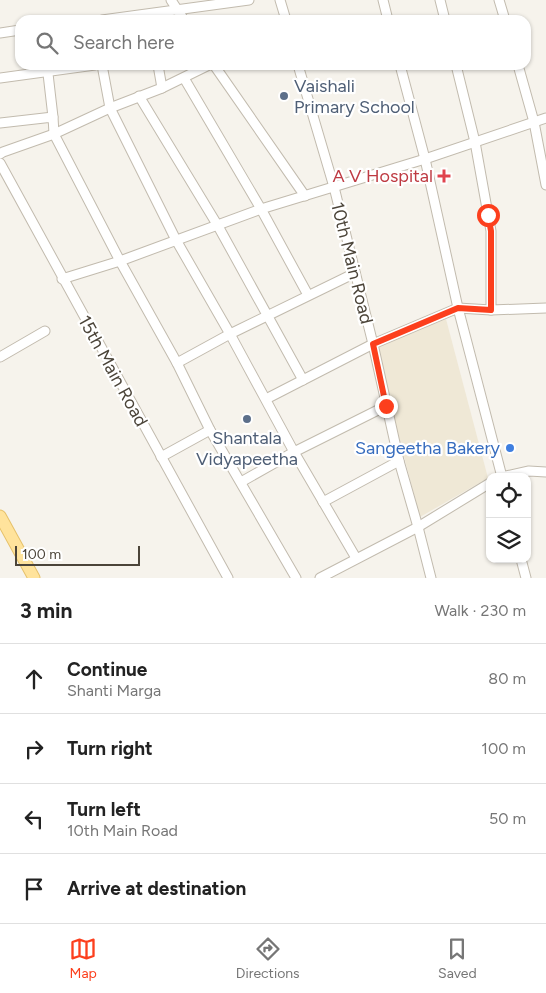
<!DOCTYPE html>
<html lang="en">
<head>
<meta charset="utf-8">
<style>
  :root { --surface:#fff; --page:#f2f2f2; --text:#222; --muted:#767676; --line:#e0e0e0; --accent:#fc3f1d }
  body { margin:0; font-family:Figtree,sans-serif; background:var(--page); color:var(--text) }
  .controls { position:absolute; right:15px; bottom:15px; display:grid; overflow:hidden; border-radius:10px; box-shadow:0 1px 4px #0004 }
  .controls button { width:45px; height:45px; display:grid; place-items:center; padding:0; border:0; border-bottom:1px solid var(--line); background:var(--surface); color:var(--text); font:25px sans-serif }
  .scale { position:absolute; left:15px; bottom:12px; width:125px; box-sizing:border-box; padding-left:5px; border:2px solid #4b4439; border-top:0; font-size:14px; line-height:18px; white-space:nowrap; color:#4b4439; -webkit-text-stroke:4px #fff; paint-order:stroke }
  .stop { position:absolute; width:15px; height:15px; margin:-11px; border:4px solid #fc3f1d; border-radius:50%; background:#fff }
  .stop.end { background:#fc3f1d; border-color:#fff; box-shadow:0 1px 5px #0008 }
  .list { margin:0; padding:0; list-style:none }
  h2 { display:flex; justify-content:space-between; align-items:center; height:65px; margin:0; padding:0 20px; font-size:21px }
  h2 small { font-size:16px; font-weight:400; color:var(--muted) }
  .list li { display:grid; grid-template-columns:32px 1fr auto; gap:15px; align-items:center; box-sizing:border-box; height:70px; padding:0 20px; border-top:1px solid var(--line) }
  .list b { display:block; font-size:19px; white-space:nowrap }
  .list p { margin:0; font-size:16px; white-space:nowrap; color:var(--muted) }
  .list em { font-size:16px; font-style:normal; color:var(--muted) }
  .icon { flex:none; width:28px; height:28px; fill:none; stroke:currentColor; stroke-width:2; stroke-linecap:round; stroke-linejoin:round }
  .map { position:relative; flex:none; width:546px; height:578px; overflow:hidden }
  .search { position:absolute; background:var(--surface); box-shadow:0 1px 4px #0004; left:15px; right:15px; top:15px; height:55px; display:flex; align-items:center; gap:12px; box-sizing:border-box; padding:0 18px; border-radius:15px; color:var(--muted); font-size:19px }
  .sheet { height:345px; background:var(--surface) }
  nav { display:flex; justify-content:space-around; align-items:center; box-sizing:border-box; height:70px; border-top:1px solid var(--line); background:var(--surface); font-size:14px; color:var(--muted) }
  nav a { display:grid; justify-items:center; gap:2px }
  nav .on { color:var(--accent) }
  .map>svg:first-child { display:block }
  .education { fill:#efe8d6 }
  .lines { fill:none; stroke-linecap:round; stroke-linejoin:round }
  .minor-casing { stroke:#c2bbae; stroke-width:11 }
  .major-casing { stroke:#e6c16a; stroke-width:13 }
  .minor { stroke:#fff; stroke-width:9 }
  .major { stroke:#ffe39c; stroke-width:11 }
  .route { stroke:#fc3f1d; stroke-width:6 }
  .service-dot { fill:#5c6f8a; stroke:#fff; stroke-width:2 }
  .health-dot { fill:#e0444e; stroke:#fff; stroke-width:2 }
  .shop-dot { fill:#3f7fe0; stroke:#fff; stroke-width:2 }
  .labels { text-anchor:middle; dominant-baseline:central; stroke-width:4.5; stroke-linejoin:round; paint-order:stroke }
  .service-label { font-size:18px; fill:#4e5e75; stroke:#fff; text-anchor:start }
  .health-label { font-size:18px; fill:#be3a42; stroke:#fff; text-anchor:end }
  .street-label { font-size:18px; fill:#4b4439; stroke:#fff }
  .shop-label { font-size:18px; fill:#366cbe; stroke:#fff; text-anchor:end }
</style>
</head>
<body>
<div class="map">
<svg width="546" height="578" viewBox="0 0 546 578">
  <rect width="100%" height="100%" fill="#f6f3ec"/>
  <path class="education" d="M446 319 488 478 420 517 375 347Z"/>
  <g class="lines">
    <g class="minor-casing">
      <g id="minor">
        <path d="M171 0 184 20"/>
        <path d="M280 0 286 20"/>
        <path d="M383 0 388 20"/>
        <path d="M440 0 445 20"/>
        <path d="M499 0 505 20"/>
        <path d="M102 20 249 0"/>
        <path d="M0 33 20 30"/>
        <path d="M47 65 53 117"/>
        <path d="M102 65 110 108 176 240 230 334 294 452 356 558"/>
        <path d="M158 65 162 88"/>
        <path d="M214 65 305 196"/>
        <path d="M298 65 334 187 373 344 399 461 418 527 431 578"/>
        <path d="M400 65 425 159 458 308 502 477"/>
        <path d="M456 65 475 142 491 231V310"/>
        <path d="M518 65 534 122 546 185"/>
        <path d="M0 78 95 65"/>
        <path d="M184 78 261 209 308 295"/>
        <path d="M139 96 218 226 303 380"/>
        <path d="M0 123 53 117 54 134 120 261 177 363 210 430 296 578"/>
        <path d="M0 154 3 152 54 134 110 108 162 88 209 65"/>
        <path d="M0 163 228 578"/>
        <path d="M62 279 120 261 261 209 425 159 546 118"/>
        <path d="M0 357 45 331"/>
        <path d="M177 363 230 334 355 273"/>
        <path d="M266 399 373 344 458 308 491 310 546 308"/>
        <path d="M161 457 210 430"/>
        <path d="M501 477 529 471 546 472"/>
        <path d="M241 482 294 452 386 406"/>
        <path d="M323 502 399 461"/>
        <path d="M521 559 526 578"/>
        <path d="M320 578 418 527 490 483"/>
      </g>
    </g>
    <g class="major-casing">
      <path id="major" d="M0 516 34 578"/>
    </g>
    <use href="#minor" class="minor"/>
    <use href="#major" class="major"/>
  </g>
  <g class="lines">
    <path class="route" d="M386 406 373 344 458 308 491 310V231L488 215"/>
  </g>
  <g class="service-dot">
    <circle cx="284" cy="96" r="5"/>
    <circle cx="247" cy="419" r="5"/>
  </g>
  <path class="health-dot" d="M441.5 168.5h5v5h5v5h-5v5h-5v-5h-5v-5h5z"/>
  <circle class="shop-dot" cx="510" cy="448" r="5"/>
  <g class="labels">
    <g class="service-label">
      <text x="294" y="86">Vaishali<tspan x="294" dy="21">Primary School</tspan></text>
      <text x="247" y="438" text-anchor="middle">Shantala<tspan x="247" dy="21">Vidyapeetha</tspan></text>
    </g>
    <g class="health-label">
      <text x="433" y="176">A V Hospital</text>
    </g>
    <g class="street-label">
      <text transform="translate(352 263) rotate(76)">10th Main Road</text>
      <text transform="translate(113 371) rotate(61)">15th Main Road</text>
    </g>
    <g class="shop-label">
      <text x="500" y="448">Sangeetha Bakery</text>
    </g>
  </g>
</svg>
<div class="controls">
<button><svg class="icon" aria-label="locate" viewBox="0 0 24 24"><circle cx="12" cy="12" r="6"/><path d="M12 2v4M12 18v4M2 12h4M18 12h4"/></svg></button>
<button><svg class="icon" aria-label="layers" viewBox="0 0 24 24"><path d="M12 4l9 5-9 5-9-5zM3 14l9 5 9-5"/></svg></button>
</div>
<div class="scale">100 m</div>
<div class="stop" style="left:488px;top:215px"></div>
<div class="stop end" style="left:386px;top:406px"></div>
<div class="search"><svg class="icon" aria-label="search" viewBox="0 0 24 24"><circle cx="10" cy="10" r="6"/><path d="M15 15l6 6"/></svg>Search here</div>
</div>
<section class="sheet">
<h2>3 min<small>Walk · 230 m</small></h2>
<ul class="list">
<li><svg class="icon" aria-label="ahead" viewBox="0 0 24 24"><path d="M12 20V5M6 11l6-6 6 6"/></svg><div><b>Continue</b><p>Shanti Marga</p></div><em>80 m</em></li>
<li><svg class="icon" aria-label="right" viewBox="0 0 24 24"><path d="M7 20v-9h11M14 6l5 5-5 5"/></svg><div><b>Turn right</b></div><em>100 m</em></li>
<li><svg class="icon" aria-label="left" viewBox="0 0 24 24"><path d="M17 20v-9H6M10 6l-5 5 5 5"/></svg><div><b>Turn left</b><p>10th Main Road</p></div><em>50 m</em></li>
<li><svg class="icon" aria-label="arrive" viewBox="0 0 24 24"><path d="M6 21V4h12l-3 4 3 4H6"/></svg><div><b>Arrive at destination</b></div></li>
</ul>
</section>
<nav>
<a class="on"><svg class="icon" aria-label="map" viewBox="0 0 24 24"><path d="M3 6l6-2 6 2 6-2v14l-6 2-6-2-6 2zM9 4v14M15 6v14"/></svg>Map</a>
<a><svg class="icon" aria-label="directions" viewBox="0 0 24 24"><path d="M12 3l9 9-9 9-9-9zM9 14v-3h6M13 9l2 2-2 2"/></svg>Directions</a>
<a><svg class="icon" aria-label="saved" viewBox="0 0 24 24"><path d="M7 4h10v16l-5-4-5 4z"/></svg>Saved</a>
</nav>
</body>
</html>
